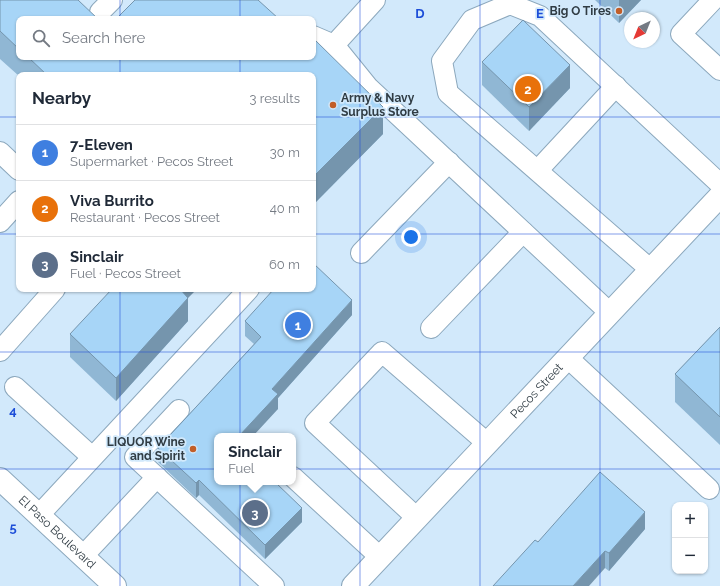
<!DOCTYPE html>
<html lang="en">
<head>
<meta charset="utf-8">
<style>
  :root { --surface:#fff; --page:#f6f6f7; --text:#1f2937; --muted:#747a83; --line:#e0e1e3; --accent:#111827 }
  body { margin:0; font-family:Raleway,sans-serif; background:var(--page); color:var(--text) }
  .controls { position:absolute; right:12px; bottom:12px; display:grid; overflow:hidden; border-radius:8px; box-shadow:0 1px 3px #0004 }
  .controls button { width:36px; height:36px; display:grid; place-items:center; padding:0; border:0; border-bottom:1px solid var(--line); background:var(--surface); color:var(--text); font:20px sans-serif }
  .compass { position:absolute; left:624px; top:12px; width:36px; height:36px; border-radius:50%; background:var(--surface); box-shadow:0 1px 3px #0004; rotate:223deg }
  .you { position:absolute; left:411px; top:237px; width:14px; height:14px; margin:-10px; border:3px solid #fff; border-radius:50%; background:#1a73e8; box-shadow:0 0 0 6px #1a73e833 }
  .badge { display:grid; place-items:center; width:26px; height:26px; border-radius:50%; background:var(--accent); color:#fff; font-size:13px; font-weight:700 }
  .pin { position:absolute; translate:-50% -50%; border:2px solid #fff; box-shadow:0 1px 4px #0006 }
  .popup { position:absolute; left:214px; top:433px; width:82px; height:52px; box-sizing:border-box; display:grid; place-content:center; border-radius:8px; background:var(--surface); filter:drop-shadow(0 1px 3px #0005); font-size:13px; white-space:nowrap; color:var(--muted) }
  .popup b { font-size:15px; color:var(--text) }
  .popup::after { content:''; position:absolute; left:50%; top:100%; margin-left:-8px; border:8px solid transparent; border-top-color:var(--surface) }
  .list { margin:0; padding:0; list-style:none }
  h2 { display:flex; justify-content:space-between; align-items:center; height:52px; margin:0; padding:0 16px; font-size:17px }
  h2 small { font-size:13px; font-weight:400; color:var(--muted) }
  .list li { display:grid; grid-template-columns:26px 1fr auto; gap:12px; align-items:center; box-sizing:border-box; height:56px; padding:0 16px; border-top:1px solid var(--line) }
  .list b { display:block; font-size:15px; white-space:nowrap }
  .list p { margin:0; font-size:13px; white-space:nowrap; color:var(--muted) }
  .list em { font-size:13px; font-style:normal; color:var(--muted) }
  .icon { flex:none; width:22px; height:22px; fill:none; stroke:currentColor; stroke-width:2; stroke-linecap:round; stroke-linejoin:round }
  .map { position:relative; flex:none; width:720px; height:586px; overflow:hidden }
  .search { position:absolute; background:var(--surface); box-shadow:0 1px 3px #0004; left:16px; top:16px; width:300px; height:44px; display:flex; align-items:center; gap:10px; box-sizing:border-box; padding:0 14px; border-radius:8px; color:var(--muted); font-size:15px }
  .panel { position:absolute; background:var(--surface); box-shadow:0 1px 3px #0004; left:16px; top:72px; width:300px; height:220px; border-radius:8px }
  .map>svg:first-child { display:block }
  .lines { fill:none; stroke-linecap:round; stroke-linejoin:round }
  .service-casing { stroke:#8ca8bd; stroke-width:22 }
  .tertiary-casing { stroke:#8ca8bd; stroke-width:24 }
  .secondary-casing { stroke:#8ca8bd; stroke-width:24 }
  .service { stroke:#fff; stroke-width:20 }
  .tertiary { stroke:#fff; stroke-width:22 }
  .secondary { stroke:#fff; stroke-width:22 }
  .wall { fill:#90b7d4 }
  .shaded-wall { fill:#7595ad }
  .building { fill:#a7d5f7; stroke:#7595ad }
  .grid { fill:none; stroke:#1d4ed8; stroke-width:1; stroke-opacity:0.55 }
  .poi-dot { fill:#c25e28; stroke:#d2e9fb; stroke-width:1.5 }
  .labels { text-anchor:middle; dominant-baseline:central; stroke-width:3.5; stroke-linejoin:round; paint-order:stroke }
  .poi-label { font-size:12px; font-weight:bold; fill:#303c44; stroke:#d2e9fb; text-anchor:end }
  .street-label { font-size:12px; fill:#303c44; stroke:#d2e9fb }
  .grid-label { font-size:13px; text-anchor:middle; font-weight:bold; fill:#1d4ed8; stroke:#d2e9fb; stroke-width:3.5; stroke-linejoin:round; paint-order:stroke }
</style>
</head>
<body>
<div class="map">
<svg width="720" height="586" viewBox="0 0 720 586">
  <rect width="100%" height="100%" fill="#d2e9fb"/>
  <g class="lines">
    <g class="service-casing">
      <g id="service">
        <path d="M375 0 334 45 368 87 610 313"/>
        <path d="M713 0 681 34 720 70"/>
        <path d="M100 12 112 0"/>
        <path d="M313 36 334 45"/>
        <path d="M0 152 19 170"/>
        <path d="M538 170 616 86"/>
        <path d="M0 222 19 201"/>
        <path d="M361 253 449 162"/>
        <path d="M651 270 448 93 442 61 472 20 510 4 540 16 720 184"/>
        <path d="M431 328 523 232"/>
        <path d="M0 351 55 289"/>
        <path d="M568 358 709 489"/>
        <path d="M15 387 92 457"/>
        <path d="M179 410 135 457 274 586"/>
        <path d="M293 477 380 557"/>
        <path d="M39 515 249 289"/>
        <path d="M417 518 315 423 382 352 487 443"/>
        <path d="M83 556 157 477"/>
      </g>
    </g>
    <g class="tertiary-casing">
      <g id="tertiary">
        <path id="s1" d="M0 479 115 586"/>
      </g>
    </g>
    <g class="secondary-casing">
      <g id="secondary">
        <path id="s2" d="M353 586 720 196"/>
      </g>
    </g>
    <use href="#service" class="service"/>
    <use href="#tertiary" class="tertiary"/>
    <use href="#secondary" class="secondary"/>
  </g>
  <g class="wall">
    <path d="M0 0 19 19V57H313L383 134 313 205V75H19V76L0 59Z"/>
    <path d="M595 0H641L619 23Z"/>
    <path d="M482 62 570 88 529 131 482 85Z"/>
    <path d="M188 298V321L116 401 70 357V334Z"/>
    <path d="M352 315 278 398V409L217 436 302 522 265 559 199 495 196 498 158 462V448L254 344 245 336V321Z"/>
    <path d="M720 327V445L675 402V374Z"/>
    <path d="M645 529 609 571 605 568 538 542Z"/>
  </g>
  <g class="shaded-wall">
    <path d="M619 0H641L619 23Z"/>
    <path d="M570 65V88L529 131V107Z"/>
    <path d="M383 107V134L313 205V177Z"/>
    <path d="M178 289H197L188 298V321L116 401V378Z"/>
    <path d="M352 300V315L278 398V409L253 436H239L272 389Z"/>
    <path d="M199 480V495L196 498V483Z"/>
    <path d="M302 508V522L265 559V545Z"/>
    <path d="M645 512V529L609 571V553Z"/>
    <path d="M605 551V568L589 586H573Z"/>
  </g>
  <g class="building">
    <path d="M0 0H78L98 19H19V49L0 31Z"/>
    <path d="M135 0H258L279 19H116Z"/>
    <path d="M523 20 570 65 529 107 482 62Z"/>
    <path d="M313 38 383 107 313 177V75H47L28 57H313Z"/>
    <path d="M313 263 352 300 272 389 278 394 239 436H217V482H275L302 508 265 545 199 480 196 483 158 448 261 337 245 321 274 289H313Z"/>
    <path d="M112 289H180L188 298 116 378 70 334Z"/>
    <path d="M720 327V417L675 374Z"/>
    <path d="M600 472 645 512 609 553 605 551 573 586H493L535 540 538 542Z"/>
  </g>
  <path class="grid" d="M120 0V19M240 0V19M360 0V586M480 0V586M600 0V586M120 57V75M240 57V75M0 117H19M313 117H720M0 234H19M313 234H720M120 289V586M240 289V586M0 352H720M0 469H720"/>
  <g class="poi-dot">
    <circle cx="619" cy="11" r="4"/>
    <circle cx="333" cy="105" r="4"/>
    <circle cx="193" cy="449" r="4"/>
  </g>
  <g class="labels">
    <g class="poi-label">
      <text x="611" y="11">Big O Tires</text>
      <text x="341" y="98" text-anchor="start">Army &amp; Navy<tspan x="341" dy="14">Surplus Store</tspan></text>
      <text x="185" y="442">LIQUOR Wine<tspan x="185" dy="14">and Spirit</tspan></text>
    </g>
    <g class="street-label">
      <text stroke="none"><textPath href="#s2" startOffset="268">Pecos Street</textPath></text>
      <text stroke="none"><textPath href="#s1" startOffset="78">El Paso Boulevard</textPath></text>
    </g>
  </g>
  <g class="grid-label">
    <text x="420" y="18">D</text>
    <text x="540" y="18">E</text>
    <text x="13" y="415">4</text>
    <text x="13" y="532">5</text>
  </g>
</svg>
<div class="controls">
<button>+</button>
<button>−</button>
</div>
<svg class="compass" viewBox="-18 -18 36 36"><path d="M0-13l5 13h-10z" fill="#e53935"/><path d="M0 13l5-13h-10z" fill="#747a83"/></svg>
<div class="you"></div>
<div class="pin badge" style="left:298px;top:325px;background:#3f7fe0">1</div>
<div class="pin badge" style="left:528px;top:89px;background:#e8710a">2</div>
<div class="pin badge" style="left:255px;top:513px;background:#5c6f8a">3</div>
<div class="popup"><b>Sinclair</b>Fuel</div>
<div class="search"><svg class="icon" aria-label="search" viewBox="0 0 24 24"><circle cx="10" cy="10" r="6"/><path d="M15 15l6 6"/></svg>Search here</div>
<section class="panel">
<h2>Nearby<small>3 results</small></h2>
<ul class="list">
<li><span class="badge" style="background:#3f7fe0">1</span><div><b>7-Eleven</b><p>Supermarket · Pecos Street</p></div><em>30 m</em></li>
<li><span class="badge" style="background:#e8710a">2</span><div><b>Viva Burrito</b><p>Restaurant · Pecos Street</p></div><em>40 m</em></li>
<li><span class="badge" style="background:#5c6f8a">3</span><div><b>Sinclair</b><p>Fuel · Pecos Street</p></div><em>60 m</em></li>
</ul>
</section>
</div>
</body>
</html>
